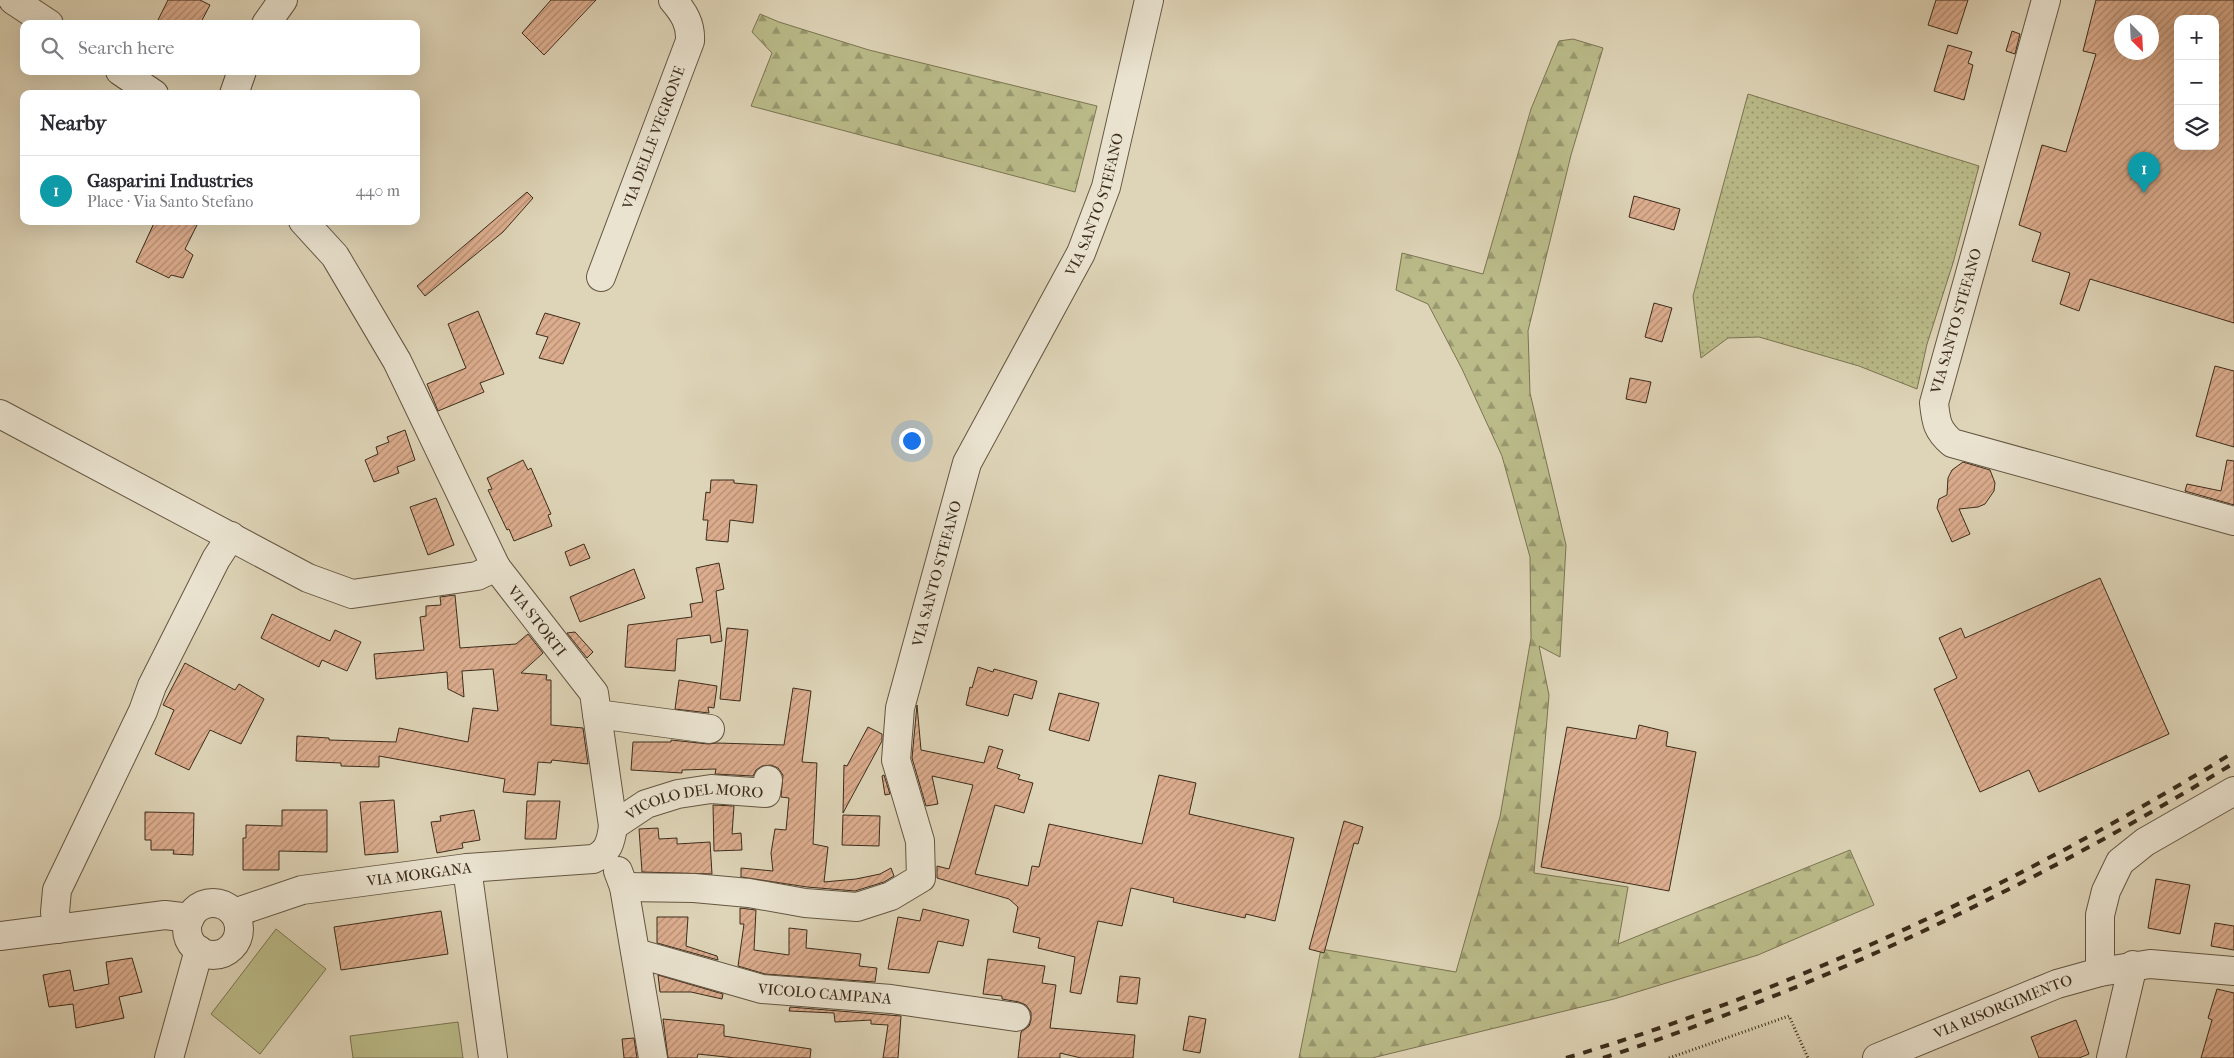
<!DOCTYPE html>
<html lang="en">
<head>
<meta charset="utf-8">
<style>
  :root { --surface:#fff; --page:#f7f7f7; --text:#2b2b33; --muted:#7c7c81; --line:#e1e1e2; --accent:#8f2418 }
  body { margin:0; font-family:"IM FELL French Canon",serif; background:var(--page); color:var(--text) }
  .controls { position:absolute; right:15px; top:15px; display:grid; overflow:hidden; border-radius:10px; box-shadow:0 5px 20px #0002 }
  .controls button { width:45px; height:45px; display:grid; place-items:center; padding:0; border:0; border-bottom:1px solid var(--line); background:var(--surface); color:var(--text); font:25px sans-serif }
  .compass { position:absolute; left:2114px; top:15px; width:45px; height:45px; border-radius:50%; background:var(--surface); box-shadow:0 5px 20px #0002; rotate:156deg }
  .you { position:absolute; left:911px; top:440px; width:18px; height:18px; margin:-12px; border:4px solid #fff; border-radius:50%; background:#1a73e8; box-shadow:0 0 0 8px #1a73e833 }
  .badge { display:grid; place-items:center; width:32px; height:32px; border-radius:50%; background:var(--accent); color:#fff; font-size:16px; font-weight:700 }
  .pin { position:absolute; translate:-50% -41px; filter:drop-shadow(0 1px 2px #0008) }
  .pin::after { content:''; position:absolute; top:26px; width:18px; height:15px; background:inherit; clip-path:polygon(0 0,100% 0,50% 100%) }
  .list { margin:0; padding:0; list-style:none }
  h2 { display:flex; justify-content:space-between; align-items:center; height:65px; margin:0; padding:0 20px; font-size:21px }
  h2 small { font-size:16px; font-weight:400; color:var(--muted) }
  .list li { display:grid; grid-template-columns:32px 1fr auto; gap:15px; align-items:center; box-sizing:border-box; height:70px; padding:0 20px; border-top:1px solid var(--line) }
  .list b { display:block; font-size:19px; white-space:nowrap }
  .list p { margin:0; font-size:16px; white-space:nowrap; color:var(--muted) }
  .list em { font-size:16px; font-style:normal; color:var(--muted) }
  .icon { flex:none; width:28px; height:28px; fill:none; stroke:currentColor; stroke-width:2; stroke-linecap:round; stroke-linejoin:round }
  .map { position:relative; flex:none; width:2234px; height:1058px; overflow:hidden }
  .search { position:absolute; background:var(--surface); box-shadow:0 5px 20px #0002; left:20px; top:20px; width:400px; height:55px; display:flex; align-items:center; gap:12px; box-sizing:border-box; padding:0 18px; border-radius:10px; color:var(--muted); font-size:19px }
  .panel { position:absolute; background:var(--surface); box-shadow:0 5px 20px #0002; left:20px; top:90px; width:400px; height:135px; border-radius:10px }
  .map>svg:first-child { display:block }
  .grass { fill:url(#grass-dots); stroke:#7b7452 }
  .forest { fill:url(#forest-firs); stroke:#7b7452 }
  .park { fill:#babb89; stroke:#7b7452 }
  .building { fill:url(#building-hatch); stroke:#3c2c1b; fill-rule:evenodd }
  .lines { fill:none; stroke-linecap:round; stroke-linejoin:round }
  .minor-casing { stroke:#645642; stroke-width:30 }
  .path { stroke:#3c2c1b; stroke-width:3; stroke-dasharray:1 2.5; stroke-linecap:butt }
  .minor { stroke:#eae3d0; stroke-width:28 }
  .rail { stroke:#3c2c1b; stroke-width:4; stroke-dasharray:9 9; stroke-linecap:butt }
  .labels { text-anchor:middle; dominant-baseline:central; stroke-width:5; stroke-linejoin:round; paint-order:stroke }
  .street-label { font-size:15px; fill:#3c2c1b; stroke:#eae3d0 }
</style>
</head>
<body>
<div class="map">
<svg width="2234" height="1058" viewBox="0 0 2234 1058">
  <defs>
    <pattern id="grass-dots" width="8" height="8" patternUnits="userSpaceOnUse" patternTransform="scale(1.25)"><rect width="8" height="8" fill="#babb89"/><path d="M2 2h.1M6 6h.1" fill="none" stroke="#98986f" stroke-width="1.8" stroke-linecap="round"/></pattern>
    <pattern id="forest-firs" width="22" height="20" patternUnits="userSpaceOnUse" patternTransform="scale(1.25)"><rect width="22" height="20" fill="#babb89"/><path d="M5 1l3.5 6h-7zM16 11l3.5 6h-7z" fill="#98986f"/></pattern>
    <pattern id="building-hatch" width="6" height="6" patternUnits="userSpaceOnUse" patternTransform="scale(1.25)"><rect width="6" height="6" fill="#dcad8e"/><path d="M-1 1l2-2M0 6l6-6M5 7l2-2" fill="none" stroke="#b48d73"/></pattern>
  </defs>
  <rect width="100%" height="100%" fill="#ded4b7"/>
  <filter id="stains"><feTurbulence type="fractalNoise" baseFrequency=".004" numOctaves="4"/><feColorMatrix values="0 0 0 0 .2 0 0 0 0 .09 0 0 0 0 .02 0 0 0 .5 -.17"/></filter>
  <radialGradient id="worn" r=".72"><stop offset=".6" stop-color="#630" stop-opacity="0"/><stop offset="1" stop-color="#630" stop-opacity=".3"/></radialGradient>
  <path class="grass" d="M1748 94 1979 166 1953 263 1927 344 1917 389 1859 366 1759 337 1728 338 1701 358 1693 296Z"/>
  <g class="forest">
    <path d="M760 14 779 22 869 50 1097 106 1075 192 751 106 772 53 752 32Z"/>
    <path d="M1573 39 1603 48 1571 155 1528 331 1530 393 1566 545 1560 657 1539 646 1549 695 1534 873 1628 887 1618 944 1850 850 1874 905 1758 955 1614 999 1372 1058H1299L1321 949 1456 972 1500 817 1531 638 1530 557 1502 456 1462 369 1428 304 1396 290 1402 253 1483 274 1531 109 1559 41Z"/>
  </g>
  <g class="park">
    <path d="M276 929 326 969 260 1054 211 1014Z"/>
    <path d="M458 1022 463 1058H353L350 1036Z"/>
  </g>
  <g class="building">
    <path d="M168 0H200L210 5 200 24H156Z"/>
    <path d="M551 0H596L544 55 522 33Z"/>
    <path d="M1936 0H1968L1957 34 1928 25Z"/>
    <path d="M2096 0H2234V323L2090 279 2079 311 2060 304 2070 273 2032 261 2041 233 2019 225 2042 145 2066 152 2096 54 2083 51ZM2178 19H2215V146H2178ZM2122 22H2152V52H2122Z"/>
    <path d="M2012 31 2020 34 2015 54 2006 51Z"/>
    <path d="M1948 45 1972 52 1968 63 1973 65 1964 100 1934 91Z"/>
    <path d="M527 192 533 198 503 232 425 296 417 286Z"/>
    <path d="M1634 196 1680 209 1674 230 1629 217Z"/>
    <path d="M155 221H199L185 249 193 255 183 278 171 275 169 278 136 262Z"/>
    <path d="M1654 303 1672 308 1662 342 1645 337Z"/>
    <path d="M478 311 504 374 480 383 484 392 438 411 427 384 466 368 448 324Z"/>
    <path d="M545 313 580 323 563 364 539 358 548 337 536 334Z"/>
    <path d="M2215 366 2234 371V447L2196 436Z"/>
    <path d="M1630 378 1651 382 1646 403 1626 399Z"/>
    <path d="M405 430 415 460 397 467 399 473 374 482 365 460 378 454 376 447 389 442 387 437Z"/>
    <path d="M523 460 528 470 531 468 551 514 548 515 552 526 514 541 509 529 507 530 488 490 492 489 487 478Z"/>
    <path d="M2227 460 2234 461V505L2185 491 2187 484 2221 491Z"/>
    <path d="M1963 462 1990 470 1995 483 1994 491 1985 504 1978 507 1959 509 1970 534 1952 542 1937 508 1939 499 1947 495 1948 478 1952 470Z"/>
    <path d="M711 480H734V483L757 485 753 523 730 520 728 542 706 540 708 520H703L706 492 710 493Z"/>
    <path d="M436 498 454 545 428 555 410 507Z"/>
    <path d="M584 544 590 558 570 566 565 552Z"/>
    <path d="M719 563 724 589 716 591 722 641 711 643 710 635 677 639 675 671 625 667 628 625 692 617 690 604 703 602 696 568Z"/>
    <path d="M634 569 645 598 580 622 570 597Z"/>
    <path d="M2100 578 2169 734 2039 792 2029 770 1980 792 1934 689 1957 678 1939 638 1961 628 1965 638Z"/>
    <path d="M455 595 460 648 516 644 528 634 543 653 521 673 547 675 546 680H551V725L583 728 588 764 552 760 551 763 538 762 535 795 503 792 505 779 379 756V767L341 766V763L296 761 297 736 329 738V740L396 742 399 728 468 742 473 708 498 711 493 669 462 671 464 697 448 689 447 672 376 679 374 654 424 650 420 617 426 616V606L441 605 440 597Z"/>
    <path d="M272 614 330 641 335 630 361 642 347 671 322 660 319 667 261 638Z"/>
    <path d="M727 628 748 630 740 701 720 699Z"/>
    <path d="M575 632 593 652 587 658 567 633Z"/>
    <path d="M185 663 235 690 239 684 264 699 241 744 210 730 189 770 155 754 174 710 163 705Z"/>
    <path d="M978 667 993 672 994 669 1037 681 1032 699 1014 694 1008 716 966 705 970 687 972 688Z"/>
    <path d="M679 680 717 686 714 708 708 707 709 713 675 709Z"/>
    <path d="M793 688 811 691 802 762 817 763 813 844 828 847 824 882 856 879 880 874 891 868 894 876 884 882 855 891 807 887 741 877V868L773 871 771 853 775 829 786 830 789 798 781 797 783 775 778 768 771 765 762 766 756 770 753 776 715 774 716 769 682 770V773L631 770 633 742H671V740L708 744 717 743 784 745Z"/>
    <path d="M1059 693 1099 703 1089 741 1049 730Z"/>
    <path d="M917 705 921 750 984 763 989 746 1003 750 997 768 1020 775 1018 779 1033 783 1024 813 995 805 975 874 1028 886 1032 866 1039 867 1049 824 1142 844 1159 775 1196 783 1189 814 1294 838 1275 921 1246 914 1245 918 1173 902 1174 898 1131 888 1122 926 1098 921 1081 994 1070 992 1075 957 1038 948 1040 938 1013 932 1018 907 1009 899 937 878V866L949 869 973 785 932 776 938 804 926 806 912 758Z"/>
    <path d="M1639 725 1668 732 1666 746 1696 752 1669 891 1541 867 1567 727 1636 739Z"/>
    <path d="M868 727 882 734V741L843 813 844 765 847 766Z"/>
    <path d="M884 775 890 794 885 795 882 776Z"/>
    <path d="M394 800 398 852 365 855 360 802Z"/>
    <path d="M527 801H560L556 839H525Z"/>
    <path d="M713 805 734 806 732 834 741 833 742 850 714 851Z"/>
    <path d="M282 810H327V852L279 851V870H243V838H246V825L282 826Z"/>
    <path d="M474 810 480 840 462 843 463 848 437 853 431 822 441 821 440 816Z"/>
    <path d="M145 812 194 813 193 855 173 854 174 850H151V840H145Z"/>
    <path d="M843 815 880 816 879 846 842 845Z"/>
    <path d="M1344 821 1363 827 1358 844 1354 843 1324 953 1309 949Z"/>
    <path d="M658 828 659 839 677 838V844L710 842 712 874 642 872 639 829Z"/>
    <path d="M2156 879 2190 885 2180 934 2148 928Z"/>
    <path d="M740 908 756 910 754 950 789 955V928L807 930 806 948 861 954 859 966 877 968 875 982 765 974 738 966 744 924H740Z"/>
    <path d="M923 909 969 920 963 946 938 941 929 973 888 969 898 917 920 921Z"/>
    <path d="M441 911 448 954 341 970 334 927Z"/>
    <path d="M657 917H688L686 946 717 956 718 960 657 943Z"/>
    <path d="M2215 923 2234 926V950L2211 946Z"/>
    <path d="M132 958 142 992 119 997 124 1018 76 1028 73 1004 49 1007 43 975 70 970 74 991 109 984 106 962Z"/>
    <path d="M988 959 1045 966 1042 983 1056 985 1050 1028 1135 1035 1133 1058H1081L1060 1053V1058H1018L1021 1032 1029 1026 1031 1020V1012L1026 1005 1019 1002 1002 999V996L983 994Z"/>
    <path d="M658 975 723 994 722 999 691 992H660Z"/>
    <path d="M1120 976 1140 978 1137 1004 1117 1002Z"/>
    <path d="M2217 989 2234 993V1058H2201L2212 1020 2208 1018Z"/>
    <path d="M790 1007 901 1016 898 1058H883L888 1025 871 1024V1020L835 1022 834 1013 789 1011Z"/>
    <path d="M1189 1016 1206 1019 1200 1053 1183 1050Z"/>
    <path d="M663 1019 724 1025V1036L811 1049 810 1058H735L698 1054 697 1058H668Z"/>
    <path d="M2076 1020 2089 1054 2079 1058H2039L2031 1037Z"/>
    <path d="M634 1038 637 1058H624L622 1039Z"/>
  </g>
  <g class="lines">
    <g class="minor-casing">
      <g id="minor">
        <path d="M13 0 49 24"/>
        <path d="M2046 0 1934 403C1936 422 1937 430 1952 443L2234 521"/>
        <path d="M266 24 283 0"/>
        <path d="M120 71 154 94"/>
        <path d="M234 94 242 71"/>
        <path id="s1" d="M601 277 690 41C691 24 684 13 673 0"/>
        <path d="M0 414 308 578 352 594 477 576 496 567"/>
        <path d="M597 714 710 729"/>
        <path id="s2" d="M613 826 646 804 678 794 711 789 766 793 768 780"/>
        <path d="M467 868 493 1058"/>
        <path d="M618 871 624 887 653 1058"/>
        <path id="s3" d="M624 887 694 888 749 893 805 903 857 907 891 896 921 878 920 841 896 760 900 708 967 463 1081 253 1106 187 1149 0"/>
        <circle cx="213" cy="929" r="26"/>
        <path id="s4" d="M234 913 302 890 467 868 593 859C608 853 611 842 613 826L594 693 496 567 397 361 335 256 303 221"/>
        <path d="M58 929 55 912 57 890 143 711 152 686 216 559 231 536"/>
        <path d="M0 936 165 915 190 918"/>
        <path id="s5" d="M636 953 762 989 891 999 1016 1017"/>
        <path d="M2100 972V915L2106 891 2120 862 2145 842 2234 791"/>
        <path d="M169 1058 199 950"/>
        <path id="s6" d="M1877 1058 2057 984 2100 972 2150 964 2234 971"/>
        <path d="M2111 1058 2133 965"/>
      </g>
    </g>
    <path class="path" d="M1669 1058 1789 1016 1808 1058"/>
    <use href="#minor" class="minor"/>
    <g class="rail">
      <path d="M1566 1058C1801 988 2026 880 2234 752"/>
      <path d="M1603 1058C1825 986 2035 885 2234 763"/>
    </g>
  </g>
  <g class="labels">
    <g class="street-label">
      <text stroke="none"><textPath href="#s1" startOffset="149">VIA DELLE VEGRONE</textPath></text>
      <text stroke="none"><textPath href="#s3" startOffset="1022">VIA SANTO STEFANO</textPath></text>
      <text transform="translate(1956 321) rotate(-74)">VIA SANTO STEFANO</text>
      <text stroke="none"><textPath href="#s3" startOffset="618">VIA SANTO STEFANO</textPath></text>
      <text transform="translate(537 621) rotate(52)">VIA STORTI</text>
      <text stroke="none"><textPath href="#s2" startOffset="88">VICOLO DEL MORO</textPath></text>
      <text stroke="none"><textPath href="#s4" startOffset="190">VIA MORGANA</textPath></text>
      <text stroke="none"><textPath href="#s5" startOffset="194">VICOLO CAMPANA</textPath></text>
      <text stroke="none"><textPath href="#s6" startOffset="136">VIA RISORGIMENTO</textPath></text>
    </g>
  </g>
  <rect width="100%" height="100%" filter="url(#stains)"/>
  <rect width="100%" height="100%" fill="url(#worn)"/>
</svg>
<div class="controls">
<button>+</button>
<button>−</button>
<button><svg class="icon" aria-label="layers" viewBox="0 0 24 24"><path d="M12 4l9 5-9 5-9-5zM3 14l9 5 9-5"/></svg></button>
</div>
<svg class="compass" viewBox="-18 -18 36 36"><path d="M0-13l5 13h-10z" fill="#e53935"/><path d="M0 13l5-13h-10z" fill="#7c7c81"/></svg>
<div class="you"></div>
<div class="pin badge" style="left:2144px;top:193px;background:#0f9aa8">1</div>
<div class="search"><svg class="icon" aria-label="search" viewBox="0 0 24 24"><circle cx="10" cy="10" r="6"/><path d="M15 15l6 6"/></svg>Search here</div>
<section class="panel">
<h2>Nearby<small></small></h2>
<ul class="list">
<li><span class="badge" style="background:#0f9aa8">1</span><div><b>Gasparini Industries</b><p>Place · Via Santo Stefano</p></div><em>440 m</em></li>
</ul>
</section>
</div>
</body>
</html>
